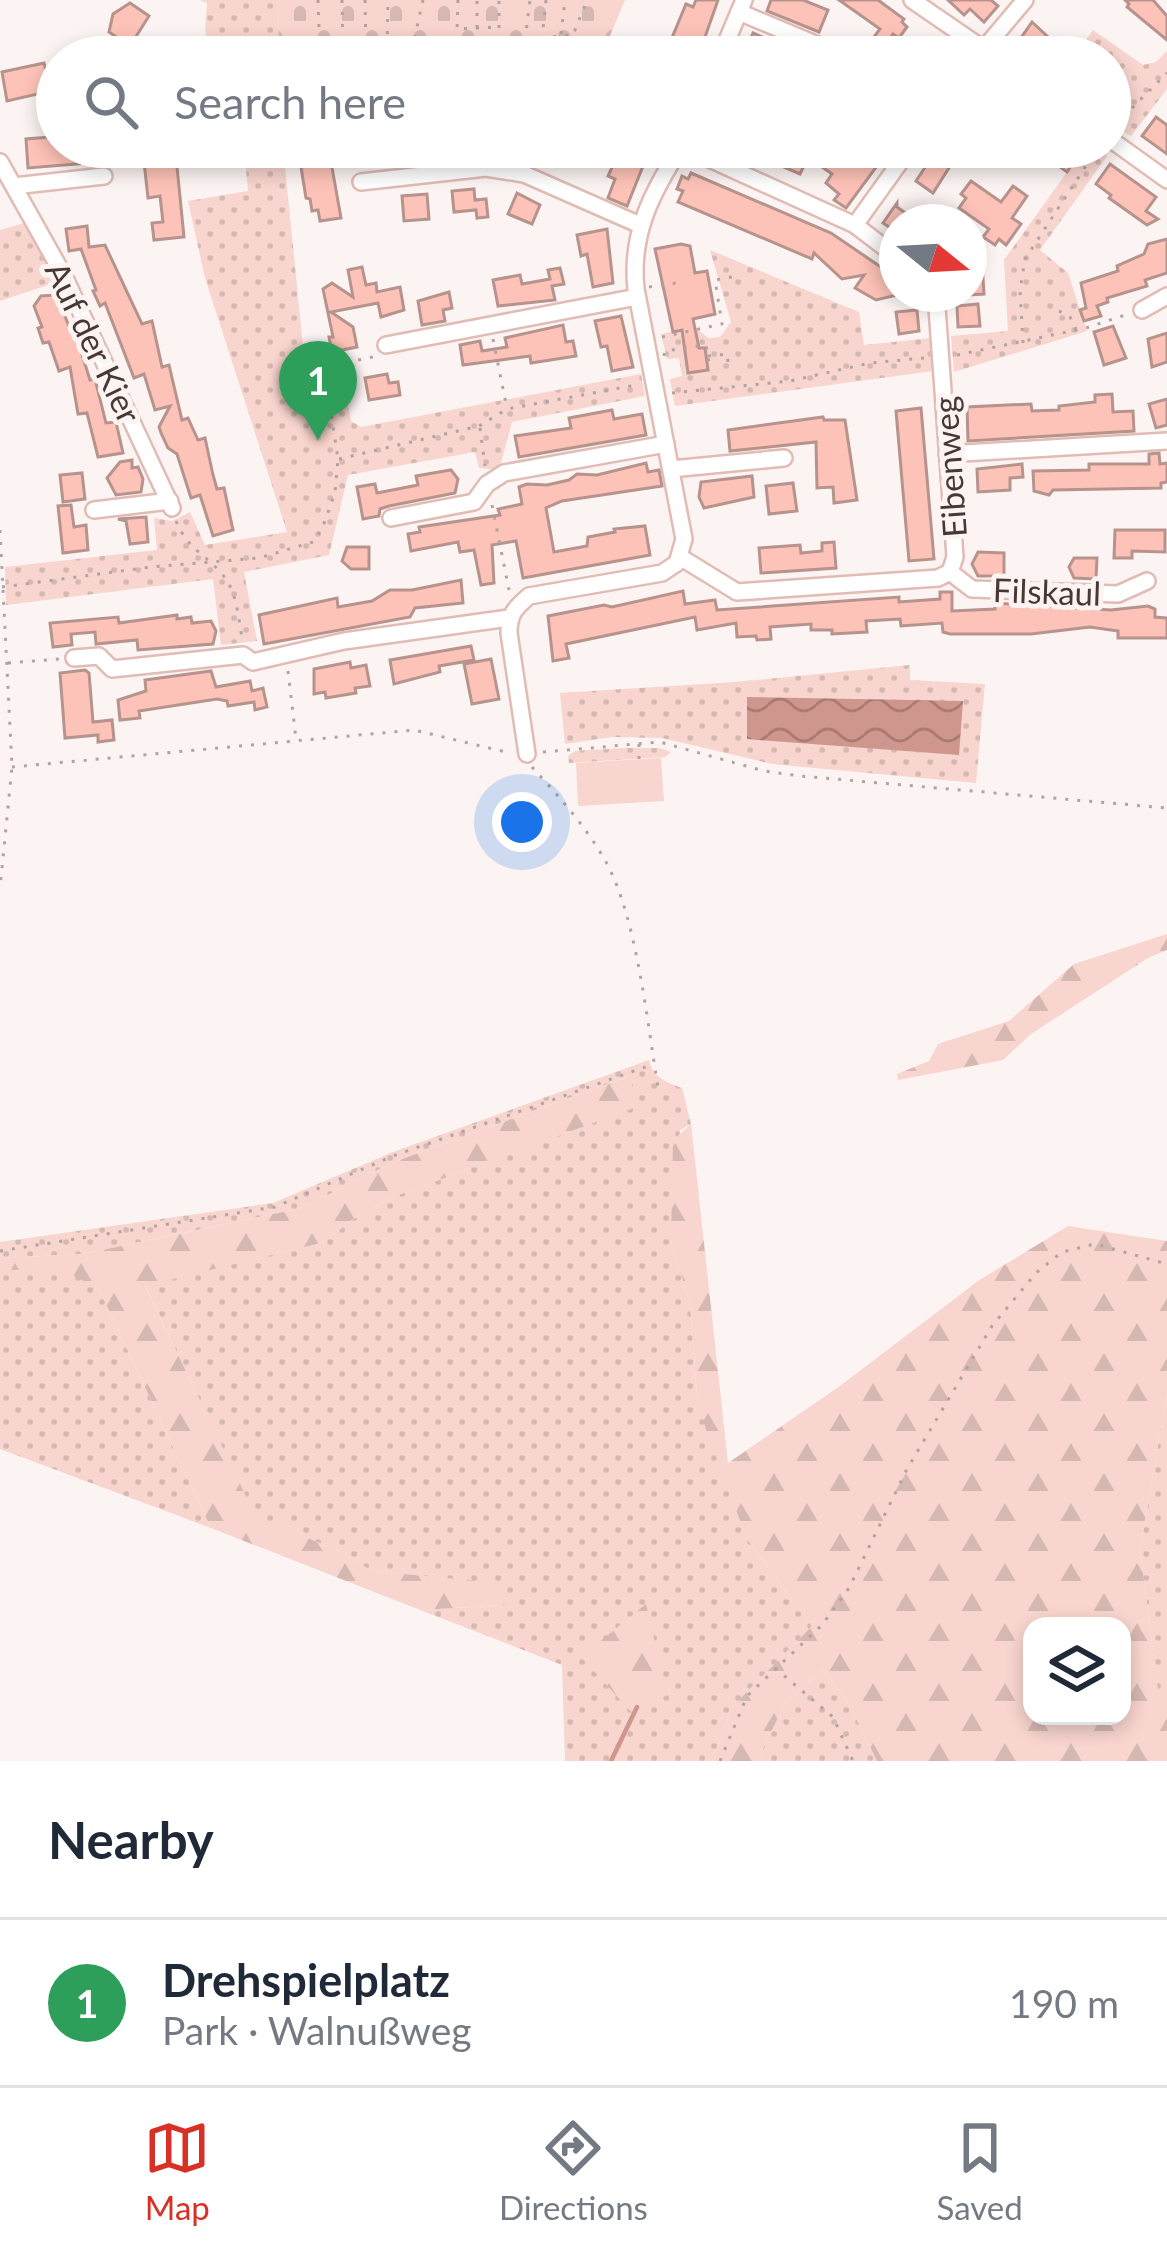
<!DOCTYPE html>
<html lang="en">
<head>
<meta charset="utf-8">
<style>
  :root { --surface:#fff; --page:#f6f6f7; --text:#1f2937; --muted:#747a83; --line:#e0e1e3; --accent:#d93025 }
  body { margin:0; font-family:Lato,sans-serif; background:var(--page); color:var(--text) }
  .controls { position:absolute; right:36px; bottom:36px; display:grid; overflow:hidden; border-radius:24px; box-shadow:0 6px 18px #0003 }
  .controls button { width:108px; height:108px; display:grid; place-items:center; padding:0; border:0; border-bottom:3px solid var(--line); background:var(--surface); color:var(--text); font:60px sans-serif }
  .compass { position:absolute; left:879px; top:204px; width:108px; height:108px; border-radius:50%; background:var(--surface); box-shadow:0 6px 18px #0003; rotate:108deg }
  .you { position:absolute; left:522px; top:822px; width:42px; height:42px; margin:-30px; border:9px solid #fff; border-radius:50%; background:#1a73e8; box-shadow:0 0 0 18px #1a73e833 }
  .badge { display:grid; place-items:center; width:78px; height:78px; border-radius:50%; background:var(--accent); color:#fff; font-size:39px; font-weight:700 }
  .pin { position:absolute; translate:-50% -99px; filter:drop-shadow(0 3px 6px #0008) }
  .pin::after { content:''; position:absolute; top:63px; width:42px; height:36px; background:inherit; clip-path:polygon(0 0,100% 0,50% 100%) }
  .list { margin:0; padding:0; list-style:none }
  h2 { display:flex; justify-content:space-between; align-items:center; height:156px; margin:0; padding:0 48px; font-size:51px }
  h2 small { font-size:39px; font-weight:400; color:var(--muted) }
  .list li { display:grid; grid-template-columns:78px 1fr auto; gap:36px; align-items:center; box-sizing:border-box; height:168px; padding:0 48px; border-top:3px solid var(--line) }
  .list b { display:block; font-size:45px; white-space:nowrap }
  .list p { margin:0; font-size:39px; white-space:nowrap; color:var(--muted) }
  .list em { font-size:39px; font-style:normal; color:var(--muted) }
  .icon { flex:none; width:66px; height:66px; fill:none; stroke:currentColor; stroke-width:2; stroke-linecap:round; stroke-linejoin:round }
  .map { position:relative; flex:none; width:1167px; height:1761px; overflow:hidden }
  .search { position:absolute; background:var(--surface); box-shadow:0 6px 18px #0003; left:36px; right:36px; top:36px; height:132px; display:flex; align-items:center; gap:30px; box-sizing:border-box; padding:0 42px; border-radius:66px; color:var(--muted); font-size:45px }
  .sheet { height:324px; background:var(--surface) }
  nav { display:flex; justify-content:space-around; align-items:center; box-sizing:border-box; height:168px; border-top:3px solid var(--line); background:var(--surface); font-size:33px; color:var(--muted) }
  nav a { display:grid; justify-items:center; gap:6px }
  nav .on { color:var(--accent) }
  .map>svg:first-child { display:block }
  .grass { fill:url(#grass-dots) }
  .forest { fill:url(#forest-firs); fill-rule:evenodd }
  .cemetery { fill:url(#cemetery-stones) }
  .garden { fill:#f8d5ce }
  .water { fill:url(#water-waves) }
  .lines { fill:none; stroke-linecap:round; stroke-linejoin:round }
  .stream { stroke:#ce968c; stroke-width:4.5 }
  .building { fill:#fec3b8; stroke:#b6938c; stroke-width:3 }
  .street-casing { stroke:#e1bcb5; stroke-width:20 }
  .path { stroke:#afa4a2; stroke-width:3; stroke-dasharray:3 9; stroke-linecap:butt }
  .street { stroke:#fff; stroke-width:15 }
  .labels { text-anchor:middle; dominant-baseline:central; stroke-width:10; stroke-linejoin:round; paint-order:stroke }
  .street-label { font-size:33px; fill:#473835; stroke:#fcf4f2 }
</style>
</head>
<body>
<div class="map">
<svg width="1167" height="1761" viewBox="0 0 1167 1761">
  <defs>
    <pattern id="grass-dots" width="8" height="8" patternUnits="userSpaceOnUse" patternTransform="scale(3)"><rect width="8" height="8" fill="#f8d5ce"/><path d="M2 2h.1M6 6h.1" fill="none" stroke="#d6b8b2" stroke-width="1.8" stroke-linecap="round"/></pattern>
    <pattern id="forest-firs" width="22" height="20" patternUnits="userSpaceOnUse" patternTransform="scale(3)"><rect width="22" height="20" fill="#f8d5ce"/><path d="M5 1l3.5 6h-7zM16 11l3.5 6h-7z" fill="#d6b8b2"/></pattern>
    <pattern id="cemetery-stones" width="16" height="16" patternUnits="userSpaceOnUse" patternTransform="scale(3)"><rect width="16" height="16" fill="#f8d5ce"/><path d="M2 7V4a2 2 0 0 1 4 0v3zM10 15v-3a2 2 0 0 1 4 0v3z" fill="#d6b8b2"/></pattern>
    <pattern id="water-waves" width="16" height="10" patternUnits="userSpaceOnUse" patternTransform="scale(3)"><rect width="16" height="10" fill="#ce968c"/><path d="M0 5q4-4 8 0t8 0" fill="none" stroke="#a97b73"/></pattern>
  </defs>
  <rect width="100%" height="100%" fill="#fcf4f2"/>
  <g class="grass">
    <path d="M200 0H278L279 57H212L205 31 207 3Z"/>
    <path d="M1093 30 1143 65 1156 62 1167 51V89L1131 136 1110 124V57H1074Z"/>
    <path d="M244 147H283L305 366 340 360 351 421 361 427 641 374 645 396 512 422 499 470 479 468 475 452 348 475 329 555 244 572 257 641 221 645 213 579 6 605 5 567 157 550 154 518 172 521 190 512 205 545 287 532 205 278 188 201 248 191Z"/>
    <path d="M1085 147H1097L1107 156 1040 250 1068 273 1087 331 954 372 951 336 1008 331 1004 260Z"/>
    <path d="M24 223 57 282 0 301V230Z"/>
    <path d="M710 250 859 312 864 345 931 338 933 371 675 406 670 379 682 376 679 358 667 359 661 334 695 327 708 338 720 337 731 322Z"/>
    <path d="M910 665V680L985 684 976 783 772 764 662 738 612 737 565 744 560 693 735 682Z"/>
    <path d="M624 748H659L671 752 665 757 569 763 568 756 575 751Z"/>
    <path d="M649 1060C653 1078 666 1082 682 1088L691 1124 680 1130 671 1242 690 1303 697 1395 747 1539 812 1626 732 1707 712 1761H565L562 1665 420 1610 504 1605 488 1583 372 1571 338 1551 254 1515 145 1285 325 1242 350 1221 393 1197 638 1106 629 1076 394 1162 302 1208 83 1254 1 1258 7 1270 61 1268 99 1289 211 1528 0 1449V1242L273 1203 393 1152Z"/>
    <path d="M1167 1394V1692H1158L1140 1549Z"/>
    <path d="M823 1669 848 1702 877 1761H763L760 1754 785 1704Z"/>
  </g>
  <g class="forest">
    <path d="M1167 934V950L1148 958 1031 1034 1003 1060 898 1080 897 1074 929 1061 938 1044 1009 1021 1074 964Z"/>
    <path d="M629 1076 639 1106 393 1197 350 1221 325 1242 145 1286 255 1515 338 1551 372 1571 488 1582 505 1605 420 1610 211 1528 99 1289 61 1269 7 1270 0 1258 83 1254 302 1208 394 1162Z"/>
    <path d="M691 1124 728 1463 840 1386 978 1281 1068 1226 1167 1241V1394L1140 1549 1158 1691 1167 1692V1761H877L848 1702 823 1669 785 1704 760 1754 763 1761H712L732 1707 812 1626 747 1539 707 1433 697 1395 690 1303 671 1242 673 1140ZM1032 1626H1122V1716H1032Z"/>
    <path d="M646 1604 667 1695 634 1715 581 1657Z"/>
  </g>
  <path class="cemetery" d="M278 0H625L601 57H279Z"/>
  <path class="garden" d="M661 758 664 801 578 806 576 763Z"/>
  <path class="water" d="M747 697 963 701 959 755 747 739Z"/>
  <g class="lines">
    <path class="stream" d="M611 1761 637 1707"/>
  </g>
  <g class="building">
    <path d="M696 0H718L698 57 669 45 686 4 693 7Z"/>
    <path d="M771 0H803L828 10 819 32 767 11Z"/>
    <path d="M839 0H878L904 19 902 22 907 27 899 38 893 34 877 57H859L880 29Z"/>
    <path d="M948 0H991L998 6 984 22 970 9 964 15Z"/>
    <path d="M1125 0H1153L1167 16V40L1127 7 1129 4Z"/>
    <path d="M130 3 149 16 130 46 109 32 113 14Z"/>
    <path d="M1032 22 1059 47 1074 57H1026L1014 48Z"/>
    <path d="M753 33 776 43 774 47 797 57H759L745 52Z"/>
    <path d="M44 63 51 91 7 101 2 72Z"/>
    <path d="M1156 117 1167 125V154L1142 136Z"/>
    <path d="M51 137 57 138V147H88L90 163 28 168 26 139Z"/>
    <path d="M155 147H175L184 237 154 240 152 223 163 222 160 196 148 198 143 153 156 152Z"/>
    <path d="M307 147H417V156L331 162 341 218 320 221 318 210 312 211 310 199 306 198 301 167 310 166Z"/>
    <path d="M737 147H891L846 208 834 200 839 194 826 183 832 174 808 157 800 174Z"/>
    <path d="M1032 147H1076L1070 156 1075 160 1067 172Z"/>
    <path d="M627 148 647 156 627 206 608 198 615 179 608 176 614 163 620 165Z"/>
    <path d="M936 151 952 163 933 193 916 181Z"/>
    <path d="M1110 164 1156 197 1146 211 1158 219 1147 225 1109 198 1111 195 1096 184Z"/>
    <path d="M691 173 831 233 897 278V295L876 300 855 288 864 275 842 279 814 253 812 259 678 202 683 191 677 189 682 176 688 179Z"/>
    <path d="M971 181 1001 202 1013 186 1027 196 1012 218 1021 224 1006 245 999 239 995 245 983 237 989 229 959 208 966 198 961 194Z"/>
    <path d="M474 189 475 200 486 199 488 217 477 218 476 210 454 212 452 191Z"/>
    <path d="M517 193 540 205 532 224 508 214Z"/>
    <path d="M427 194 429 219 404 221 402 196Z"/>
    <path d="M897 203V207L918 222H897V232L883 223Z"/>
    <path d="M87 226 89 247 105 245 142 324 152 321 162 367 169 365 182 420 188 418 198 440 205 438 213 475 217 489 224 488 233 530 213 536 200 495 191 498 177 454 168 448 161 433 159 427 170 406 155 410 144 374 134 378 105 303 100 306 93 291 96 290 81 249 69 251 66 229Z"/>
    <path d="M607 229 613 283 593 287 587 254 581 256 577 235Z"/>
    <path d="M1167 239V273L1145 280 1147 286 1107 298 1108 302 1097 306 1101 316 1084 321 1080 310 1086 308 1081 283 1118 271 1117 266 1144 254 1148 244Z"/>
    <path d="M681 244 690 246 695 273 707 271 715 314 693 319 699 348H705L708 370 688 373 682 330 673 332 655 249Z"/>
    <path d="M982 262 984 294 969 295V263Z"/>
    <path d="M362 267 366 285 376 283 377 292 400 287 404 310 381 317 378 303 331 312 353 327 357 347 332 352 329 337H333L323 289 332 283 353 297 348 270Z"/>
    <path d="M560 268 564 284 552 286 555 300 498 306 493 280 520 275 522 284 550 279 548 270Z"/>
    <path d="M449 292 452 308 443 310 445 321 422 325 418 301Z"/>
    <path d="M56 295 72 333 75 332 90 380 95 379 106 423 116 422 123 453 98 457 87 413 78 414 70 367 59 371 49 342 43 343 38 328 42 327 34 306 41 296Z"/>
    <path d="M978 304 980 326 958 327 957 306Z"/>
    <path d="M917 310 919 331 899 334 896 312Z"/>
    <path d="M621 316 633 367 612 371 607 346 601 347 595 321Z"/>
    <path d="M563 325 566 342 573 341 576 356 531 363 530 356 463 365 460 345 480 341 482 351 507 347 505 338Z"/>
    <path d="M1113 326 1126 358 1104 365 1094 332Z"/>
    <path d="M1167 333V362L1152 367 1148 339Z"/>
    <path d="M387 374 389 383 398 382 400 395 369 400 365 378Z"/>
    <path d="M1112 394 1113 412 1133 411 1134 431 968 441 967 407 1031 404 1032 411 1059 410V406L1095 402V395Z"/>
    <path d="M1167 399V425L1156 428 1149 404Z"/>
    <path d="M921 408 934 559 909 561 896 411Z"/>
    <path d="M612 410 614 419 642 414 646 435 519 457 515 436 571 428 569 418Z"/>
    <path d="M823 417 824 420H845L857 500 834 503 833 487 817 488 816 442 730 451 728 430Z"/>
    <path d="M1159 453 1160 464 1167 463V482L1161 483V488L1053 490 1049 495 1034 491 1033 471 1089 470V464H1149V454Z"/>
    <path d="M132 460V468L138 467 143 479 141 492 116 495 107 478 120 462Z"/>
    <path d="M646 463 648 472 659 470 662 486 562 501 546 508 554 552 587 546 588 537 615 532 614 529 645 526 650 555 523 578 516 541 492 545 494 583 481 585 474 550 460 552 458 542 411 551 408 534 420 532 419 527 500 515 498 509 522 504 519 487 527 484 547 485 569 480 577 474 597 475Z"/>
    <path d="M1022 464 1023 477 1010 478V490L978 492 977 469Z"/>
    <path d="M451 470 458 479 455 493 389 506 380 509 379 516 363 519 357 487 375 484 377 493 418 485 416 476Z"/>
    <path d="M82 473 85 499 63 502 60 475Z"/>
    <path d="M752 476 754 497 704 508 699 497 701 482Z"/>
    <path d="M793 483 797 511 769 514 766 486Z"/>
    <path d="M71 505 74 527 86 525 88 550 63 553 58 506Z"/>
    <path d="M146 517 148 542 130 544 126 521 118 519Z"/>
    <path d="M1115 530H1165V552L1132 551V558H1114Z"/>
    <path d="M834 542 836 568 761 573 759 548 800 545 801 553 822 551V543Z"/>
    <path d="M347 547H369V569H351L342 561Z"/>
    <path d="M978 552 1004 553V576H978L972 564Z"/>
    <path d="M1074 558H1097L1096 579 1074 578 1069 567Z"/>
    <path d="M461 580 463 603 415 608 410 617 264 644 259 615 337 598 338 607 372 601 390 590H412Z"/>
    <path d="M683 591 685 604 715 600 717 610 899 597V602L940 599V592H952V611L995 609V603L1111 610 1148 606 1155 609V617L1167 618V638H1118V631L1090 627 1031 634H950L943 632 942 623 901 626 900 619 866 621 867 632 832 634V630H811V624L770 627 771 639 757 640 756 636 737 637 736 623 697 630 695 617 566 644 569 658 553 661 548 616 604 605 612 607Z"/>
    <path d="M177 615V619L191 617 192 623 211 621 216 631 213 644 138 650 137 640 96 644 95 632 71 634 72 645 53 647 50 623 118 617 119 623Z"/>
    <path d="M471 646 474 660 439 666 440 672 394 684 390 660Z"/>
    <path d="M491 659 499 699 472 704 464 664Z"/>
    <path d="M350 662 351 668 366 665 370 686 355 688 356 693 326 698 325 692 314 694V669Z"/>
    <path d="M85 670 89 673 93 722 112 720 114 740 98 742V735L65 738 60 673Z"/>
    <path d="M211 671 216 687 250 681 252 691 263 688 267 707 255 710 254 702 228 706 227 701 217 699 139 711 140 718 120 720 118 700 146 691 145 680Z"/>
  </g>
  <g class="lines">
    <g class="street-casing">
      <g id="street">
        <path d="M912 0 995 57"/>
        <path d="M739 12 827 49"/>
        <path d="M720 57 744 0"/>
        <path d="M977 57 1025 0"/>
        <path d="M1110 139 1167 180"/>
        <path d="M683 147 855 225 897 257"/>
        <path d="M0 162 64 276 172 508"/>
        <path d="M361 182 486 168 524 174 640 225"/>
        <path d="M14 186 104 176"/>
        <path d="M855 225 911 147"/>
        <path d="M936 294 955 557 950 572"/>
        <path d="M1142 310 1167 296"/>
        <path d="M386 345 637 297"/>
        <path d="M947 454 1167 441"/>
        <path d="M671 469 784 458"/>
        <path d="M94 510 170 501"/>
        <path d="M391 518 474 502 487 484 504 473 666 444"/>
        <path d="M680 557 737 592 938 578 950 572"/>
        <path d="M950 572 972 589 1118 594 1147 581"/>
        <path d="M74 658 99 656 112 669 243 655 253 662 344 641 509 618"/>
        <path d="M527 754 509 633C509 614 515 608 529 596L662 573 677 563 684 539 636 289C630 234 652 192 681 147"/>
      </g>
    </g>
    <g class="path">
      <path d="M318 0 320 57"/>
      <path d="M342 0 343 56 387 54 388 0"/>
      <path d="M365 0 366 52"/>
      <path d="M423 0 412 49 573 35 587 0"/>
      <path d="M458 0 457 29 498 27"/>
      <path d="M477 28V0"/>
      <path d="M561 34 565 0"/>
      <path d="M542 39 546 0"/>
      <path d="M499 40V0"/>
      <path d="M525 40 530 0"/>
      <path d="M1115 125 1167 73"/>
      <path d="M649 287 676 283"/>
      <path d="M1059 311 1070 317 1076 329"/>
      <path d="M662 337 722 324 715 280 738 276"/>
      <path d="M493 339 507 409"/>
      <path d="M1023 343 1020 290 1025 259 1097 149"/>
      <path d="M957 355 1086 328 1128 314"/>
      <path d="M664 356 665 351 706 345 710 370"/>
      <path d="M708 356 727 354 728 362"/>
      <path d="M672 393 790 381 870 363 924 358"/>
      <path d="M480 428 485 466"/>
      <path d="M339 459 479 426 507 409 636 385"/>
      <path d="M492 505 509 590"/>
      <path d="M176 521C189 551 202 551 221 573 237 590 238 616 242 638"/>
      <path d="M0 530 12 767 0 888"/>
      <path d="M2 587 151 567 259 558 313 542 322 529 335 493 338 459 325 373 329 366 373 357"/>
      <path d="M8 663 59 659"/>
      <path d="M288 671 296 739"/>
      <path d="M543 752 660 742 764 771 800 776 1167 808"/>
      <path d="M639 759V744"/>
      <path d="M12 767 414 730 510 753"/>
      <path d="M532 767C558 795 587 828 606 862 637 918 647 1022 658 1087"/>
      <path d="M0 1251 275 1207 393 1156 654 1064"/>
      <path d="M775 1668 833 1717 853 1761"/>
      <path d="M720 1761 747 1696 822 1625 849 1588 907 1469 992 1326 1036 1273 1062 1252 1095 1244 1167 1264"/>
    </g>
    <use href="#street" class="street"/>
  </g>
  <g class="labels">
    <g class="street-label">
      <text transform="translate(94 342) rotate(64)">Auf der Kier</text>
      <text transform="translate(949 467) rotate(-94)">Eibenweg</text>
      <text transform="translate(1047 591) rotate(2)">Filskaul</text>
    </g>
  </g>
</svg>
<div class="controls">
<button><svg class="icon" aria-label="layers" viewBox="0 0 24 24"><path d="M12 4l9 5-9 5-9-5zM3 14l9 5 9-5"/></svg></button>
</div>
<svg class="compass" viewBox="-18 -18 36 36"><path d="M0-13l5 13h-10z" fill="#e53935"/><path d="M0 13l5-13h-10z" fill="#747a83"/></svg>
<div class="you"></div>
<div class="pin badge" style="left:318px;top:440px;background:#2e9e5b">1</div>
<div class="search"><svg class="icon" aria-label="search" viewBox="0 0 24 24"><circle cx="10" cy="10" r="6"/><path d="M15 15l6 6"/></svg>Search here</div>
</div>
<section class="sheet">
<h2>Nearby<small></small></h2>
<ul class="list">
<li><span class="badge" style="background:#2e9e5b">1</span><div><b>Drehspielplatz</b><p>Park · Walnußweg</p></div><em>190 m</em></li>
</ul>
</section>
<nav>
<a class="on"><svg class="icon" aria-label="map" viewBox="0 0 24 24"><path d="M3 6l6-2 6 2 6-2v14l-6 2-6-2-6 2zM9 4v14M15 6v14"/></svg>Map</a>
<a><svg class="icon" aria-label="directions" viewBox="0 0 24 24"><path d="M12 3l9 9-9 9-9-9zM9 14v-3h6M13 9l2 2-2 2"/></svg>Directions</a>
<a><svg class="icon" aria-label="saved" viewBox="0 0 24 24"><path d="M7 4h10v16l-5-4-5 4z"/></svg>Saved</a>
</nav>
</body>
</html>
